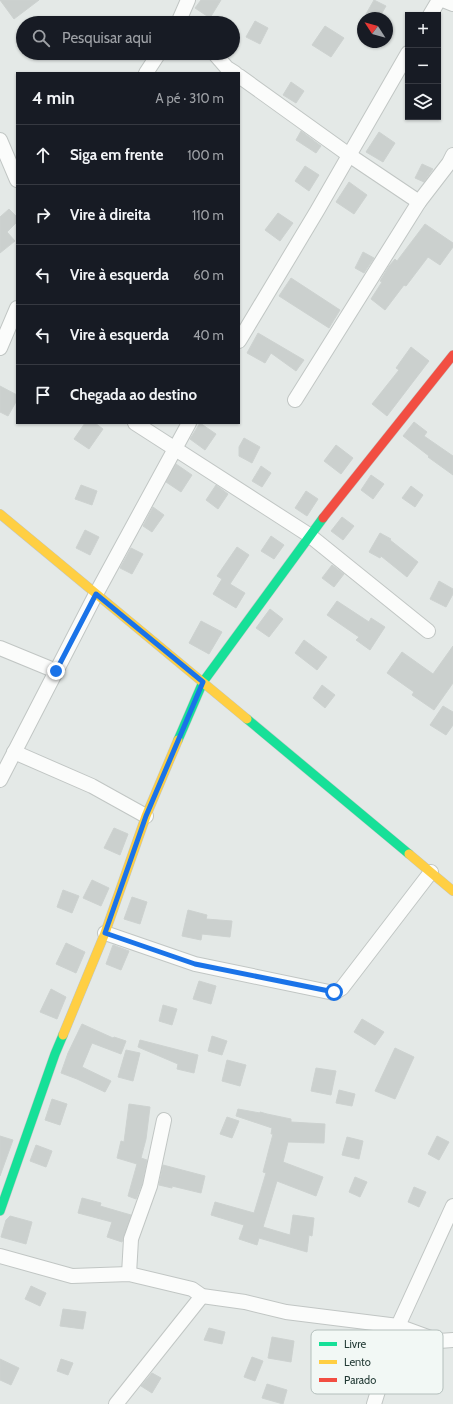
<!DOCTYPE html>
<html lang="pt">
<head>
<meta charset="utf-8">
<style>
  :root { --surface:#171b24; --page:#20242c; --text:#f1f3f6; --muted:#9ea1a6; --line:#363941 }
  body { margin:0; font-family:Cabin,sans-serif; background:var(--page); color:var(--text) }
  .controls { position:absolute; right:12px; top:12px; display:grid; overflow:hidden; border-radius:0px; box-shadow:0 1px 3px #0004 }
  .controls button { width:36px; height:36px; display:grid; place-items:center; padding:0; border:0; border-bottom:1px solid var(--line); background:var(--surface); color:var(--text); font:20px sans-serif }
  .compass { position:absolute; left:357px; top:12px; width:36px; height:36px; border-radius:50%; background:var(--surface); box-shadow:0 1px 3px #0004; rotate:306deg }
  .stop { position:absolute; width:12px; height:12px; margin:-9px; border:3px solid #1a73e8; border-radius:50%; background:#fff }
  .stop.end { background:#1a73e8; border-color:#fff; box-shadow:0 1px 4px #0008 }
  .list { margin:0; padding:0; list-style:none }
  h2 { display:flex; justify-content:space-between; align-items:center; height:52px; margin:0; padding:0 16px; font-size:17px }
  h2 small { font-size:13px; font-weight:400; color:var(--muted) }
  .list li { display:grid; grid-template-columns:26px 1fr auto; gap:12px; align-items:center; box-sizing:border-box; height:60px; padding:0 16px; border-top:1px solid var(--line) }
  .list b { display:block; font-size:15px; white-space:nowrap }
  .list em { font-size:13px; font-style:normal; color:var(--muted) }
  .icon { flex:none; width:22px; height:22px; fill:none; stroke:currentColor; stroke-width:2; stroke-linecap:round; stroke-linejoin:round }
  .map { position:relative; flex:none; width:453px; height:1404px; overflow:hidden }
  .search { position:absolute; background:var(--surface); box-shadow:0 1px 3px #0004; left:16px; top:16px; width:224px; height:44px; display:flex; align-items:center; gap:10px; box-sizing:border-box; padding:0 14px; border-radius:22px; color:var(--muted); font-size:15px }
  .panel { position:absolute; background:var(--surface); box-shadow:0 1px 3px #0004; left:16px; top:72px; width:224px; height:352px; border-radius:0px }
  .map>svg:first-child { display:block }
  .building { fill:#cbd0ce; stroke:#cdd2d0 }
  .lines { fill:none; stroke-linecap:round; stroke-linejoin:round }
  .street-casing { stroke:#c1c6c4; stroke-width:16 }
  .fast-casing { stroke:#c0c6c4; stroke-width:10 }
  .slow-casing { stroke:#c0c6c4; stroke-width:10 }
  .jam-casing { stroke:#c0c6c4; stroke-width:10 }
  .street { stroke:#fbfcfb; stroke-width:14 }
  .fast { stroke:#16e098; stroke-width:9 }
  .slow { stroke:#ffcf43; stroke-width:9 }
  .jam { stroke:#f24e42; stroke-width:9 }
  .route { stroke:#1a73e8; stroke-width:5 }
  .key { fill:#f2f8f5; stroke:#b4bfbc; stroke-width:1 }
  .key-label { font-size:11px; fill:#233b36 }
</style>
</head>
<body>
<div class="map">
<svg width="453" height="1404" viewBox="0 0 453 1404">
  <rect width="100%" height="100%" fill="#e4e9e7"/>
  <g class="building">
    <path d="M0 0H39L14 19Z"/>
    <path d="M201 0H221L210 18 195 8Z"/>
    <path d="M374 0 386 6 379 18H373L366 14Z"/>
    <path d="M255 21 268 28 260 44 246 37Z"/>
    <path d="M325 26 344 38 331 57 312 45Z"/>
    <path d="M291 82 304 91 296 103 283 95Z"/>
    <path d="M301 131 321 146 316 153 296 140Z"/>
    <path d="M379 132 395 143 383 162 366 152Z"/>
    <path d="M422 164 433 169 424 182 415 178Z"/>
    <path d="M305 166 319 175 309 191 295 181Z"/>
    <path d="M349 182 367 195 354 214 336 202Z"/>
    <path d="M9 209 17 217V222L7 232 15 241 0 253V217Z"/>
    <path d="M278 213 293 223 280 241 265 230Z"/>
    <path d="M425 224 453 243V247L440 265 428 257 406 286 404 285 385 310 371 299 382 282 380 281 389 266 395 259 397 261Z"/>
    <path d="M363 252 374 258 364 273 355 268Z"/>
    <path d="M291 278 340 310 329 328 279 296Z"/>
    <path d="M258 333 304 360 296 371 271 353 265 363 247 353Z"/>
    <path d="M411 347 429 361 387 416 372 404 399 370 396 368Z"/>
    <path d="M0 386 17 395V400L8 416 0 412Z"/>
    <path d="M414 422 427 432 424 436 453 456V475L428 457 429 456 403 436Z"/>
    <path d="M85 423H95L103 429 89 449 74 439Z"/>
    <path d="M200 423 216 434 205 450 190 439Z"/>
    <path d="M244 438 260 447 252 463 239 456V447Z"/>
    <path d="M336 445 353 458 341 474 324 461Z"/>
    <path d="M176 464 192 475 181 492 166 482Z"/>
    <path d="M261 466 271 473 262 487 252 481Z"/>
    <path d="M371 475 384 484 373 499 361 490Z"/>
    <path d="M81 485 97 491 92 505 75 499Z"/>
    <path d="M216 485 228 494 218 509 206 500Z"/>
    <path d="M411 486 423 495 415 507 402 498Z"/>
    <path d="M306 491 318 499 307 516 295 508Z"/>
    <path d="M153 507 164 515 152 532 143 526Z"/>
    <path d="M342 517 354 526 343 540 331 531Z"/>
    <path d="M85 530 99 537 90 555 76 548Z"/>
    <path d="M380 533 391 539 390 540 418 562 407 577 381 556 380 558 369 552Z"/>
    <path d="M271 536 284 545 274 559 261 551Z"/>
    <path d="M237 547 249 555 230 584 245 593 236 608 213 594 222 579 217 576Z"/>
    <path d="M131 548 143 554 132 574 120 568Z"/>
    <path d="M332 565 344 574 334 587 322 578Z"/>
    <path d="M439 581 453 589V594L446 607 430 599Z"/>
    <path d="M337 601 369 622 371 618 385 627 370 650 356 640 359 637 327 615Z"/>
    <path d="M270 609 283 619 269 637 256 628Z"/>
    <path d="M201 621 222 632 209 654 189 643Z"/>
    <path d="M304 640 327 657 317 670 295 653Z"/>
    <path d="M453 646V683L434 710 412 695 414 692 387 673 402 652 433 674Z"/>
    <path d="M322 685 335 695 325 708 313 698Z"/>
    <path d="M443 706 453 712V725L446 735 430 725Z"/>
    <path d="M114 828 128 834 120 855 104 848Z"/>
    <path d="M92 880 109 888 101 906 83 898Z"/>
    <path d="M63 890 79 896 72 913 57 907Z"/>
    <path d="M132 897 147 902 140 924 124 919Z"/>
    <path d="M188 910 207 915 206 919 232 921 230 937 202 934 201 940 182 936Z"/>
    <path d="M66 943 85 952 76 973 56 964Z"/>
    <path d="M113 945 129 951 121 970 106 964Z"/>
    <path d="M199 981 216 986 211 1004 193 999Z"/>
    <path d="M51 989 66 997 57 1019 40 1012Z"/>
    <path d="M163 1005 177 1009 172 1025 159 1021Z"/>
    <path d="M362 1019 384 1032 375 1045 354 1032Z"/>
    <path d="M82 1024 113 1038 114 1037 126 1041 121 1054 92 1043 82 1067 111 1081 105 1092 77 1079 61 1073 68 1053Z"/>
    <path d="M212 1036 227 1041 222 1055 208 1051Z"/>
    <path d="M140 1040 198 1055 194 1073 177 1069 178 1064 138 1047Z"/>
    <path d="M395 1048 414 1057 395 1099 375 1091Z"/>
    <path d="M126 1050 140 1053 133 1081 118 1077Z"/>
    <path d="M227 1060 246 1065 240 1086 222 1081Z"/>
    <path d="M316 1068 336 1071 331 1095 311 1091Z"/>
    <path d="M339 1090 355 1094 352 1106 336 1103Z"/>
    <path d="M52 1099 67 1104 60 1125 45 1120Z"/>
    <path d="M129 1104 150 1107 146 1139 141 1158 147 1160 142 1184 136 1199 128 1196 137 1164 117 1158 121 1141 124 1142Z"/>
    <path d="M238 1109 260 1113V1112L267 1114 291 1119V1122L325 1124 324 1143 288 1142 283 1162 323 1177 316 1196 277 1181 263 1227 290 1235 293 1215 314 1218 312 1236 309 1235 307 1252 259 1238 257 1245 239 1239 244 1225 211 1215 215 1202 254 1213 266 1173 263 1172 273 1134H271L272 1128 236 1116Z"/>
    <path d="M227 1117 239 1121 232 1138 220 1134Z"/>
    <path d="M0 1136 13 1140 0 1176Z"/>
    <path d="M437 1136 449 1142 439 1160 428 1154Z"/>
    <path d="M347 1137 363 1141 359 1159 342 1155Z"/>
    <path d="M36 1145 52 1151 46 1167 30 1161Z"/>
    <path d="M163 1165 205 1176 201 1193 172 1186V1188L159 1185Z"/>
    <path d="M355 1177 367 1182 360 1197 349 1192Z"/>
    <path d="M414 1187 426 1192 419 1207 408 1202Z"/>
    <path d="M82 1198 101 1203 100 1206 131 1215 122 1242 107 1237 112 1222 78 1213Z"/>
    <path d="M10 1216 32 1222 26 1244 1 1237 6 1220Z"/>
    <path d="M31 1286 46 1293 40 1306 25 1299Z"/>
    <path d="M63 1309 86 1312 83 1329 60 1326Z"/>
    <path d="M209 1328 225 1332 222 1344 204 1340Z"/>
    <path d="M272 1337 294 1341 291 1362 268 1358Z"/>
    <path d="M252 1357 263 1361 255 1381 244 1377Z"/>
    <path d="M0 1359 19 1368 11 1385 0 1380Z"/>
    <path d="M61 1359 73 1363 68 1375 57 1371Z"/>
    <path d="M152 1373 161 1378 152 1393 141 1386Z"/>
    <path d="M267 1384 287 1390 283 1404 262 1398Z"/>
  </g>
  <g class="lines">
    <g class="street-casing">
      <g id="street">
        <path d="M443 0 453 4"/>
        <path d="M430 15 439 0"/>
        <path d="M178 23 188 0"/>
        <path d="M214 53 227 68 235 73"/>
        <path d="M146 73 159 53"/>
        <path d="M239 76 349 155 419 202"/>
        <path d="M0 140 17 180"/>
        <path d="M239 341 317 211 408 53"/>
        <path d="M0 348 17 308"/>
        <path d="M295 400 419 202 449 163 453 155"/>
        <path d="M135 423 309 535 428 631"/>
        <path d="M0 648 56 671"/>
        <path d="M14 752 92 786 146 816"/>
        <path d="M0 780 96 594 189 423"/>
        <path d="M105 933 195 964 334 993 342 988 431 872"/>
        <path d="M0 1256 72 1276 129 1274 192 1289 202 1296 245 1302 286 1312 398 1326 439 1341 453 1340"/>
        <path d="M129 1274 131 1239 150 1186 164 1120"/>
        <path d="M116 1404 202 1296"/>
        <path d="M374 1404 398 1326 453 1206"/>
      </g>
    </g>
    <g class="fast-casing">
      <g id="fast">
        <path d="M247 719 409 854"/>
        <path d="M178 740 203 682 323 518"/>
        <path d="M0 1211 55 1054 63 1035"/>
      </g>
    </g>
    <g class="slow-casing">
      <g id="slow">
        <path d="M0 514 247 719"/>
        <path d="M409 854 453 891"/>
        <path d="M63 1035 105 933 146 816 178 740"/>
      </g>
    </g>
    <g class="jam-casing">
      <path id="jam" d="M323 518 453 355"/>
    </g>
    <use href="#street" class="street"/>
    <use href="#fast" class="fast"/>
    <use href="#slow" class="slow"/>
    <use href="#jam" class="jam"/>
  </g>
  <g class="lines">
    <path class="route" d="M56 671 96 594 203 682 146 816 105 933 195 964 334 992"/>
  </g>
  <rect x="311" y="1330" width="132" height="64" rx="6" class="key"/>
  <rect x="319" y="1342" width="18" height="4" fill="#16e098"/>
  <rect x="319" y="1360" width="18" height="4" fill="#ffcf43"/>
  <rect x="319" y="1378" width="18" height="4" fill="#f24e42"/>
  <g class="key-label">
    <text x="344" y="1348">Livre</text>
    <text x="344" y="1366">Lento</text>
    <text x="344" y="1384">Parado</text>
  </g>
</svg>
<div class="controls">
<button>+</button>
<button>−</button>
<button><svg class="icon" aria-label="layers" viewBox="0 0 24 24"><path d="M12 4l9 5-9 5-9-5zM3 14l9 5 9-5"/></svg></button>
</div>
<svg class="compass" viewBox="-18 -18 36 36"><path d="M0-13l5 13h-10z" fill="#e53935"/><path d="M0 13l5-13h-10z" fill="#9ea1a6"/></svg>
<div class="stop" style="left:334px;top:992px"></div>
<div class="stop end" style="left:56px;top:671px"></div>
<div class="search"><svg class="icon" aria-label="search" viewBox="0 0 24 24"><circle cx="10" cy="10" r="6"/><path d="M15 15l6 6"/></svg>Pesquisar aqui</div>
<section class="panel">
<h2>4 min<small>A pé · 310 m</small></h2>
<ul class="list">
<li><svg class="icon" aria-label="ahead" viewBox="0 0 24 24"><path d="M12 20V5M6 11l6-6 6 6"/></svg><div><b>Siga em frente</b></div><em>100 m</em></li>
<li><svg class="icon" aria-label="right" viewBox="0 0 24 24"><path d="M7 20v-9h11M14 6l5 5-5 5"/></svg><div><b>Vire à direita</b></div><em>110 m</em></li>
<li><svg class="icon" aria-label="left" viewBox="0 0 24 24"><path d="M17 20v-9H6M10 6l-5 5 5 5"/></svg><div><b>Vire à esquerda</b></div><em>60 m</em></li>
<li><svg class="icon" aria-label="left" viewBox="0 0 24 24"><path d="M17 20v-9H6M10 6l-5 5 5 5"/></svg><div><b>Vire à esquerda</b></div><em>40 m</em></li>
<li><svg class="icon" aria-label="arrive" viewBox="0 0 24 24"><path d="M6 21V4h12l-3 4 3 4H6"/></svg><div><b>Chegada ao destino</b></div></li>
</ul>
</section>
</div>
</body>
</html>
